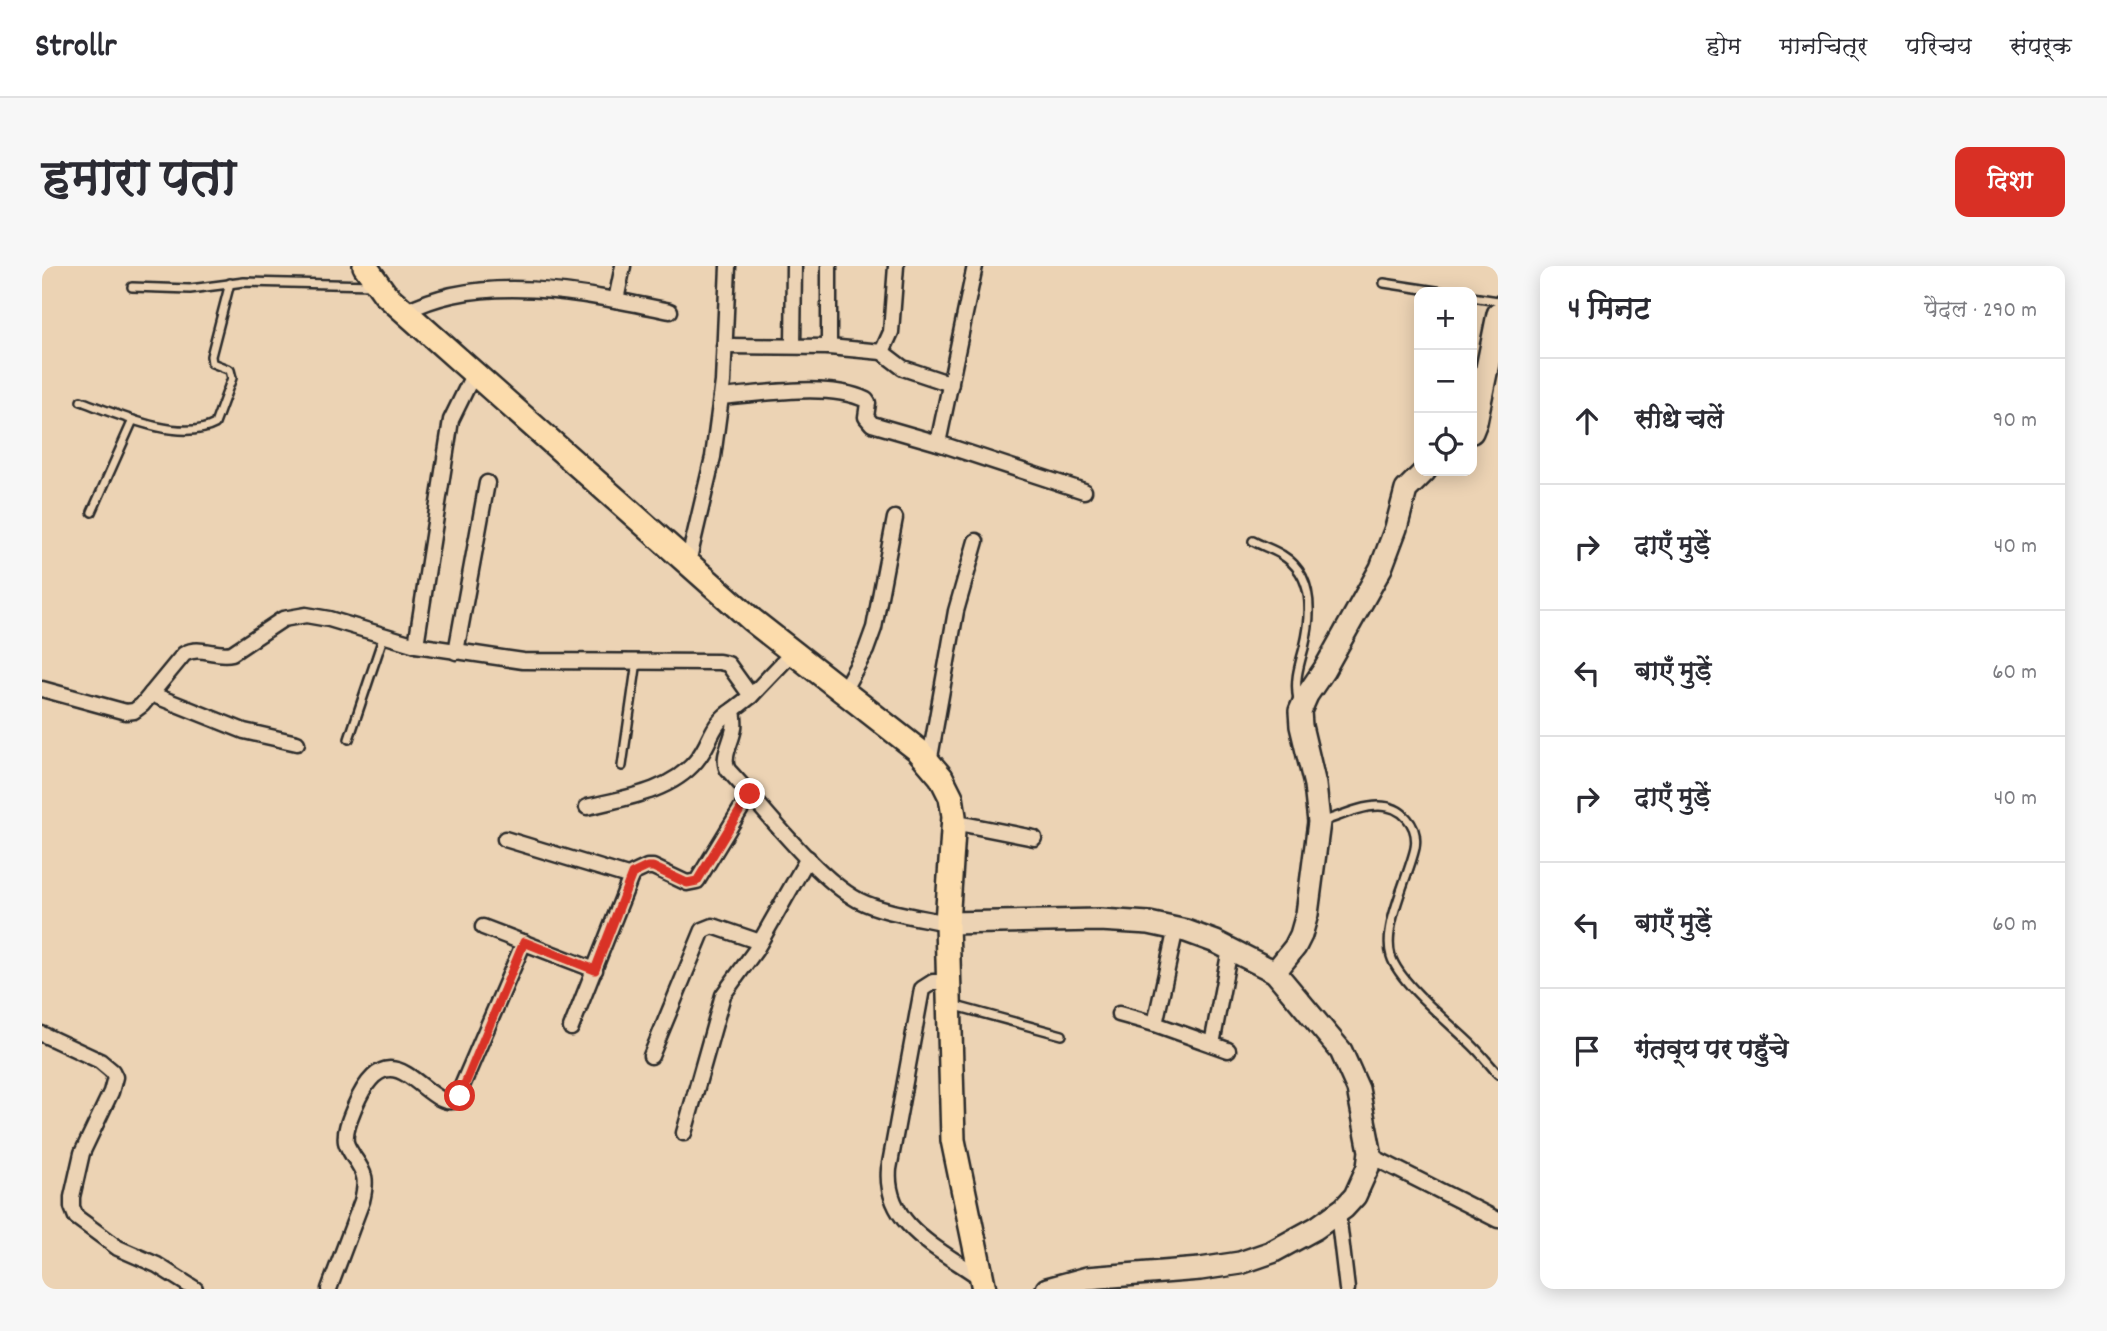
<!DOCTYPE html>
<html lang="hi">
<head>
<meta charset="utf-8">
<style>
  :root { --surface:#fff; --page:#f7f7f7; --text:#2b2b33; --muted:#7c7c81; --line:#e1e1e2; --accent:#d93025 }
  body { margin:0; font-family:Dekko,"Playpen Sans Deva",sans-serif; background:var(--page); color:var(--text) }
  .controls { position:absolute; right:21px; top:21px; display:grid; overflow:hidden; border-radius:14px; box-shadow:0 4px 18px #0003 }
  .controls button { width:63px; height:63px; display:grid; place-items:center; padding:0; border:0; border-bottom:2px solid var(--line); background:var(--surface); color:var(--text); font:35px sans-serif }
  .stop { position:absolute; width:21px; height:21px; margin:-16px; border:5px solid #d93025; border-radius:50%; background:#fff }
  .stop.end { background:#d93025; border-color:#fff; box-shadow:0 2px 7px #0008 }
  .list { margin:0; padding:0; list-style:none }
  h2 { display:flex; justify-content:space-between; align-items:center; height:91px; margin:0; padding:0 28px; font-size:30px }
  h2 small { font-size:23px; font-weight:400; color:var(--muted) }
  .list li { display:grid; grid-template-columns:46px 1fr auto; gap:21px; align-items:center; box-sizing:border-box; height:126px; padding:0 28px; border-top:2px solid var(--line) }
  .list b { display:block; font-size:26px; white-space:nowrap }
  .list em { font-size:23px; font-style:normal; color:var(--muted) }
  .icon { flex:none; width:38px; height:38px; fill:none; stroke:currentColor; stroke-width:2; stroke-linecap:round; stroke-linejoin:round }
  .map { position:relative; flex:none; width:1456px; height:1023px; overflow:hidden; border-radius:14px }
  header { display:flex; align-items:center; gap:42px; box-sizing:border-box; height:98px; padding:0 35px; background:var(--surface); border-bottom:2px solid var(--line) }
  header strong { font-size:33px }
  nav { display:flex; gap:38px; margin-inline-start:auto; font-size:24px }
  .intro { display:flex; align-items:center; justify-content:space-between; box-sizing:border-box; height:168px; padding:0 42px }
  h1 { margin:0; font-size:49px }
  .button { padding:18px 32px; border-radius:14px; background:var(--accent); color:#fff; font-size:24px; font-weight:700 }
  main { display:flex; gap:42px; padding:0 42px }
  aside { flex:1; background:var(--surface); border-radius:14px; box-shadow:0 4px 18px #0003 }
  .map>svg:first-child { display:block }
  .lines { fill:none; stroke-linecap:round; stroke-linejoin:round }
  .lane-casing { stroke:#2b2b2b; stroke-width:12 }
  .street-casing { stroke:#2b2b2b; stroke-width:19 }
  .secondary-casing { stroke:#2b2b2b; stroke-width:26 }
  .primary-casing { stroke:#2b2b2b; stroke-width:28 }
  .lane { stroke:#ecd3b4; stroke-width:7 }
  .street { stroke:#ecd3b4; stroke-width:14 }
  .secondary { stroke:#ecd3b4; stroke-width:21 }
  .primary { stroke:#fcdcac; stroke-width:23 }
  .route { stroke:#d93025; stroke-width:9 }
</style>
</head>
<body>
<header>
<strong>Strollr</strong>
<nav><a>होम</a><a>मानचित्र</a><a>परिचय</a><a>संपर्क</a></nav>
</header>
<div class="intro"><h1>हमारा पता</h1><a class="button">दिशा</a></div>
<main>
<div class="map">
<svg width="1456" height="1023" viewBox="0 0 1456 1023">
  <rect width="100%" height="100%" fill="#ecd3b4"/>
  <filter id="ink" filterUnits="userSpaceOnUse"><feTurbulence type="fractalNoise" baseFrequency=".0143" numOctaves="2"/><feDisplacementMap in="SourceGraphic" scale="14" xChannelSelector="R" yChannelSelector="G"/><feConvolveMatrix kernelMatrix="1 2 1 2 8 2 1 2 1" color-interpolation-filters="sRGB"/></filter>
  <g filter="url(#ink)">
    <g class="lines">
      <g class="lane-casing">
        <g id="lane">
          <path d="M1342 17 1401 26"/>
          <path d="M90 21 148 23 202 16 331 19"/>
          <path d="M1430 31 1456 35"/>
          <path d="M39 135C74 148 138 177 173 158L190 112 188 104 170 97 169 90 188 17"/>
          <path d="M50 246 91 154"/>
          <path d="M1211 275C1220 280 1231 283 1240 289 1273 309 1270 349 1262 382 1257 400 1252 415 1256 434"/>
          <path d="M307 473 342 369"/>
          <path d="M580 500 595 395"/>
          <path d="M1280 556C1298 550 1319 540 1337 540 1360 540 1377 559 1373 582 1367 610 1340 661 1349 690 1357 717 1410 759 1431 780 1440 789 1448 799 1456 808"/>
          <path d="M910 739 1020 769"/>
        </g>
      </g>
      <g class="street-casing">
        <g id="street">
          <path d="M574 34 581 0"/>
          <path d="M363 46C440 5 546 28 628 45"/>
          <path d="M682 80 787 81 840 86 849 66 854 0"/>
          <path d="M751 80 752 0"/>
          <path d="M787 81V0"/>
          <path d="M840 86 861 102 909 118"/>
          <path d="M679 131C720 128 787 116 824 134L826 137 824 151 830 158 896 177 1042 225"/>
          <path d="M896 177 933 0"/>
          <path d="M646 297 671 191 681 116 686 0"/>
          <path d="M374 379 409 154 432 107"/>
          <path d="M414 386 445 217"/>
          <path d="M0 423 84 446 92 445 100 439 142 388C158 379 173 391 190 387L241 353 264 349 287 353 374 379 481 395 677 396 686 398 709 430 751 386"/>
          <path d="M801 425 824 384 832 362 853 252"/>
          <path d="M109 428 202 465 255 477"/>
          <path d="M709 430 691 444C692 450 693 456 692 462 690 476 679 491 686 504 721 541 773 611 816 634 842 647 876 651 905 657"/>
          <path d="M887 497 914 345 934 275"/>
          <path d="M545 541C582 532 628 526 654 495 670 476 668 458 691 444"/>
          <path d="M911 556 992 572"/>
          <path d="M463 573 589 611"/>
          <path d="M441 661 553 704"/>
          <path d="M905 716H891L880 723 847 903C842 960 900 984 940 1013"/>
          <path d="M1077 748 1113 758 1186 784"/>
          <path d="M1113 758 1134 662"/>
          <path d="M529 762 590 608 605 601H611L645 617 655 615 708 528"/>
          <path d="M0 768 58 795 70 805 73 811 69 826 40 887 30 931V941L34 951 76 982 115 999 153 1023"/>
          <path d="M1170 778 1188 683"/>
          <path d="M609 790 661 664 671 660 718 676"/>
          <path d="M642 867 681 729 713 685 766 592"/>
          <path d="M1327 889 1456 954"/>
          <path d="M1296 947 1305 1023"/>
          <path d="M287 1023 320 935C325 914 324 908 311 890 309 886 305 881 304 876 302 864 309 850 313 840 350 754 385 847 414 834L482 676"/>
        </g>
      </g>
      <g class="secondary-casing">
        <g id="secondary">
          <path d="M1430 166 1434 156 1456 48"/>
          <path d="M905 657 1058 654 1107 657 1144 665 1174 676 1233 706 1299 785 1316 823 1328 885 1326 901 1313 930 1302 942 1274 962 1230 986 1198 997 1158 1003 1045 1012 1005 1023"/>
          <path d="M1233 706 1253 681 1259 669 1265 648 1277 556 1273 519 1259 460 1258 445 1265 429 1282 404 1339 302 1354 262 1364 224 1383 205"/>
        </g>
      </g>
      <g class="primary-casing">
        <path id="primary" d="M323 0 343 28 710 354 876 484 899 511 909 531 912 550 905 657 911 874 942 1023"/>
      </g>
      <use href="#lane" class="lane"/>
      <use href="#street" class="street"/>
      <use href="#secondary" class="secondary"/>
      <use href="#primary" class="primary"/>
    </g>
  </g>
  <g class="lines" filter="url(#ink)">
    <path class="route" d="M418 830 482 676 553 704 590 608 605 601H611L645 617 655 615 708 528"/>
  </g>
</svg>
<div class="controls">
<button>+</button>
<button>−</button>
<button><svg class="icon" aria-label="locate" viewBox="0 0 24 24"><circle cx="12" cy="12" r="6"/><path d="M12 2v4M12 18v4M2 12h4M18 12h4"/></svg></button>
</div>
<div class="stop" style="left:418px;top:830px"></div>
<div class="stop end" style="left:708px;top:528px"></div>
</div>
<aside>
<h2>4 मिनट<small>पैदल · 290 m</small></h2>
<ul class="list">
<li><svg class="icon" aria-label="ahead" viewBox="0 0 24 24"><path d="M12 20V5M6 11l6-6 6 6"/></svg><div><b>सीधे चलें</b></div><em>90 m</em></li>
<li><svg class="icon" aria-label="right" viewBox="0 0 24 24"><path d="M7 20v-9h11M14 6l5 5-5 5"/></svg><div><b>दाएँ मुड़ें</b></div><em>40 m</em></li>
<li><svg class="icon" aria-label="left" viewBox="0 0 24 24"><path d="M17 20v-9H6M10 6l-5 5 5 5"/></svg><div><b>बाएँ मुड़ें</b></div><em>60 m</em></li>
<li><svg class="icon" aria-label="right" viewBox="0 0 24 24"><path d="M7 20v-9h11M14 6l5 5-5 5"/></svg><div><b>दाएँ मुड़ें</b></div><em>40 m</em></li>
<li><svg class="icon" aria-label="left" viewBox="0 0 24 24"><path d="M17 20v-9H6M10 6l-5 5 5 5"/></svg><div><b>बाएँ मुड़ें</b></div><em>60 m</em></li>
<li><svg class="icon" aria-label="arrive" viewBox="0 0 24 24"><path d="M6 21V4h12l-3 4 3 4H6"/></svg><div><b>गंतव्य पर पहुँचे</b></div></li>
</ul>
</aside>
</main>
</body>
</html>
